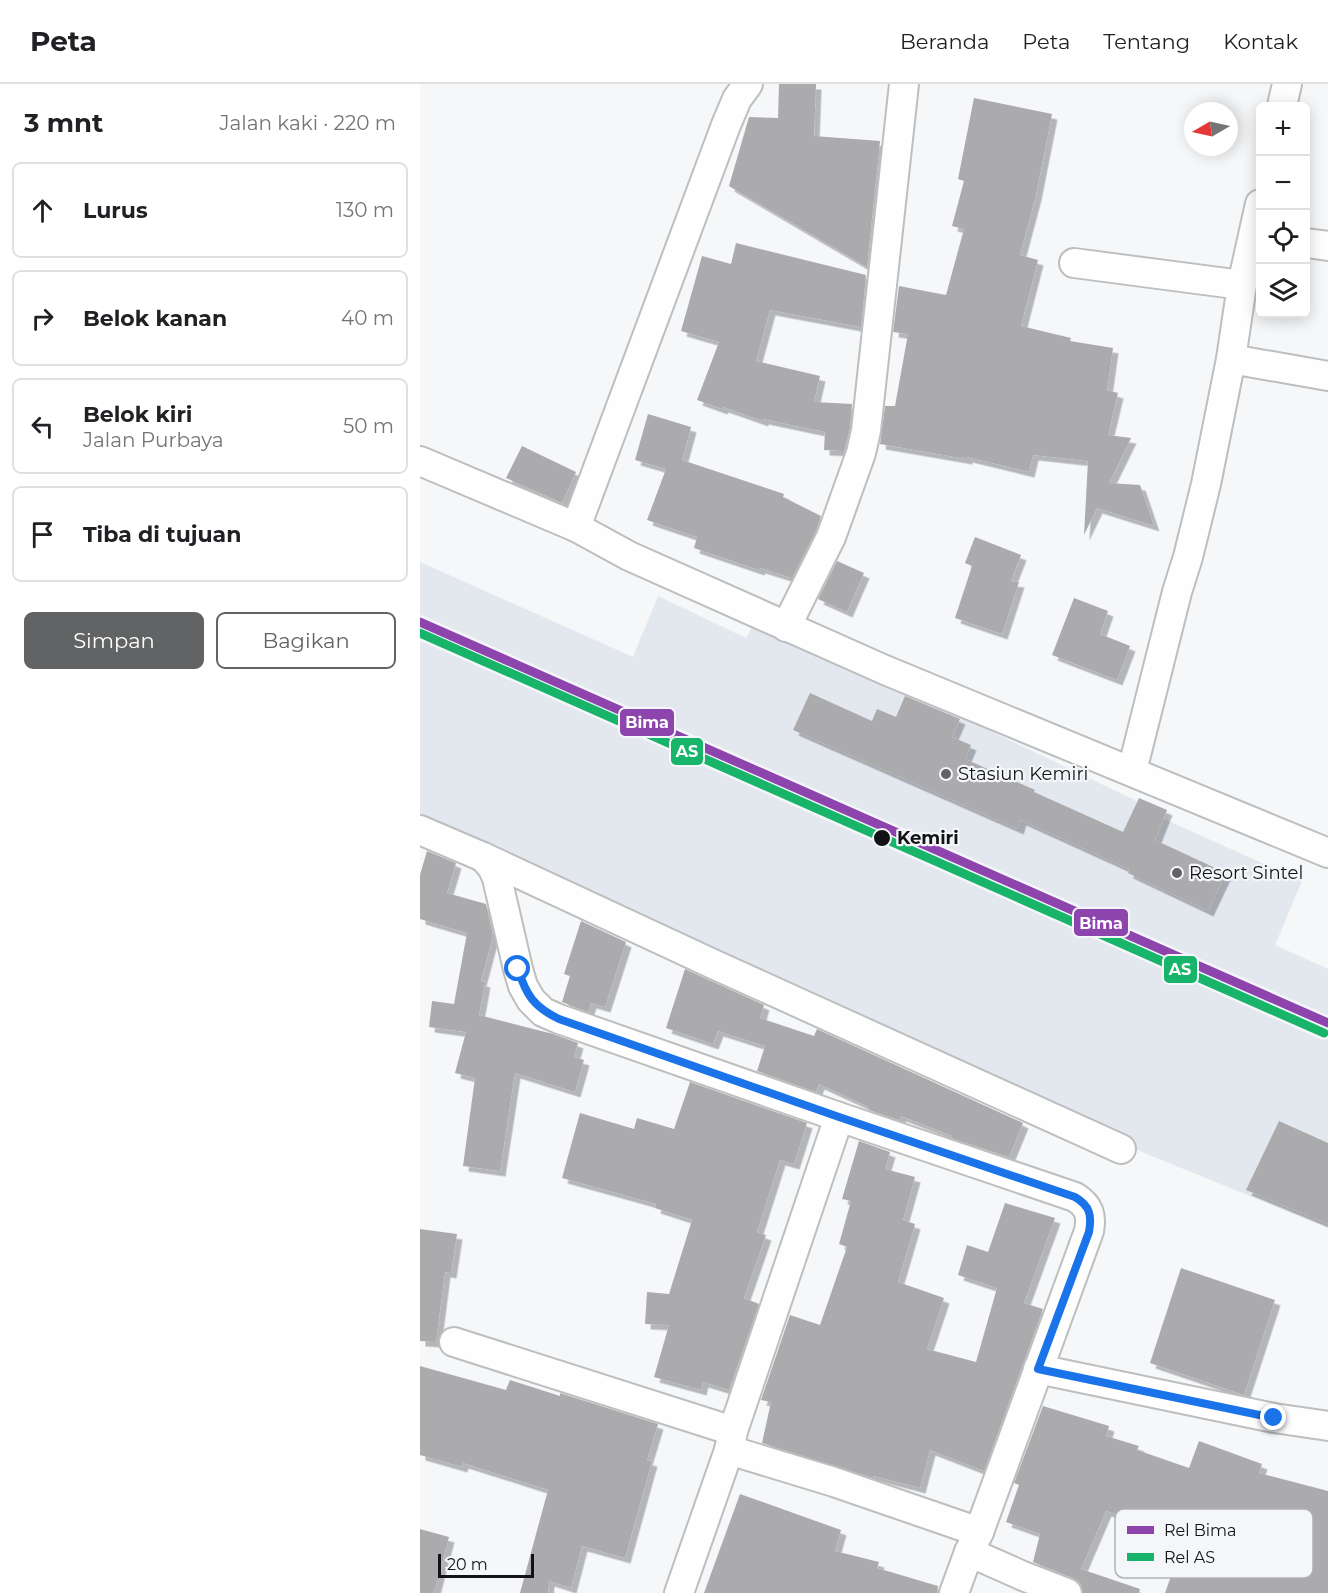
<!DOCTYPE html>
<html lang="id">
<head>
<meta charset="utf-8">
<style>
  :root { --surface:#fff; --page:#f2f2f2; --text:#202124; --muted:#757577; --line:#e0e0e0; --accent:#616364 }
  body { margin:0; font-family:Montserrat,sans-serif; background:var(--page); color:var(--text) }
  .controls { position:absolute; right:18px; top:18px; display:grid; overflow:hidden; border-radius:9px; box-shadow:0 3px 15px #0003 }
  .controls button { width:54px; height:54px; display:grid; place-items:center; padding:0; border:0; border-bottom:2px solid var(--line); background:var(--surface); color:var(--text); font:30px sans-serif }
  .compass { position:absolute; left:764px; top:18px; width:54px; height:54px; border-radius:50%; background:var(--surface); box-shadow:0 3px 15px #0003; rotate:261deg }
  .scale { position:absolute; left:18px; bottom:15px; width:96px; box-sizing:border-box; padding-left:6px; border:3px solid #121314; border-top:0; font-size:16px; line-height:21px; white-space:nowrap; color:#121314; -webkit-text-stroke:4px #f4f6fa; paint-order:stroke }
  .stop { position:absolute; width:18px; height:18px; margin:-14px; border:4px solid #1a73e8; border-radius:50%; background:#fff }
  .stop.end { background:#1a73e8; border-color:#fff; box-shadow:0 2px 6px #0008 }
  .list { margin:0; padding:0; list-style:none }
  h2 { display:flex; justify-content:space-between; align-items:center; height:78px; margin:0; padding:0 24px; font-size:26px }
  h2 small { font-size:20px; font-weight:400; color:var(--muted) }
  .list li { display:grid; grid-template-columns:39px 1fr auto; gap:18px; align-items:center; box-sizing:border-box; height:96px; margin:0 12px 12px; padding:0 12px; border:2px solid var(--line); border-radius:9px }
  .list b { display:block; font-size:22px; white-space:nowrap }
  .list p { margin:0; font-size:20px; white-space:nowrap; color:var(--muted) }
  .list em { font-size:20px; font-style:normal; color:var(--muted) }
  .actions { display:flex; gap:12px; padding:18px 24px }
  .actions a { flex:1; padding:14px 0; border:2px solid var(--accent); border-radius:9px; text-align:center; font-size:21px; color:var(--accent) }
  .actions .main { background:var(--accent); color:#fff }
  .icon { flex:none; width:33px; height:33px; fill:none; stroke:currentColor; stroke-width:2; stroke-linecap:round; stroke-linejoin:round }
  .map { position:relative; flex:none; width:908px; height:1509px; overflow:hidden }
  header { display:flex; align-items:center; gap:36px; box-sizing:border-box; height:84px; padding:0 30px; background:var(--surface); border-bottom:2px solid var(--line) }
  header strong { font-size:28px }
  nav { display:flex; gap:33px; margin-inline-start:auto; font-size:21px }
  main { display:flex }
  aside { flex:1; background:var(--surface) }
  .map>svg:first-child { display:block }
  .built { fill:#e3e7ee }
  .building { fill:#ababad; filter:url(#shadow) }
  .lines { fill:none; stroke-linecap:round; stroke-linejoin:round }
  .street-casing { stroke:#bdbebf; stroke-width:32 }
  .street { stroke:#fefefe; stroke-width:28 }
  .rail-1-casing { stroke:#f4f6fa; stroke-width:14 }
  .rail-2-casing { stroke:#f4f6fa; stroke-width:14 }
  .rail-1 { stroke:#8e44ad; stroke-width:9 }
  .rail-2 { stroke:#17b46a; stroke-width:9 }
  .route { stroke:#1a73e8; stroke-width:8 }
  .poi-dot { fill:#616364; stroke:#f4f6fa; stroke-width:2 }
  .stop-dot { fill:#121314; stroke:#f4f6fa; stroke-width:2 }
  .labels { text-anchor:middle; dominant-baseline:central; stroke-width:4.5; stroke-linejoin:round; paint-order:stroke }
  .poi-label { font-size:18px; fill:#121314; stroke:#f4f6fa; text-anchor:start }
  .stop-label { font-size:18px; font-weight:bold; fill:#121314; stroke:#f4f6fa; text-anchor:start }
  .key { fill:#f4f6fa; stroke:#b0b2b5; stroke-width:1.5 }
  .key-label { font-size:16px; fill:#121314 }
  .line-badge { stroke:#f4f6fa; stroke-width:2 }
  .badge-label { font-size:16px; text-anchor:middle; font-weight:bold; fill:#fff }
</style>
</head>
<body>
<header>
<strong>Peta</strong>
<nav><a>Beranda</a><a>Peta</a><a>Tentang</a><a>Kontak</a></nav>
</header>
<main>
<aside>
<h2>3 mnt<small>Jalan kaki · 220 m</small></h2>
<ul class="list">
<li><svg class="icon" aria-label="ahead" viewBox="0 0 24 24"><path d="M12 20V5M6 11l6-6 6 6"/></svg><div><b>Lurus</b></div><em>130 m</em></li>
<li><svg class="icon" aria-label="right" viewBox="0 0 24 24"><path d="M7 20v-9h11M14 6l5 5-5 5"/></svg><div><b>Belok kanan</b></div><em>40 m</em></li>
<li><svg class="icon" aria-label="left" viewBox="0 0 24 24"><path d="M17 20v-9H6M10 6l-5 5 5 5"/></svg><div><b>Belok kiri</b><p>Jalan Purbaya</p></div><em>50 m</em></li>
<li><svg class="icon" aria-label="arrive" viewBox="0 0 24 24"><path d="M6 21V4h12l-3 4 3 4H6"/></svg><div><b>Tiba di tujuan</b></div></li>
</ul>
<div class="actions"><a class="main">Simpan</a><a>Bagikan</a></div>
</aside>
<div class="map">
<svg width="908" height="1509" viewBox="0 0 908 1509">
  <defs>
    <filter id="shadow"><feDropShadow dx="5.5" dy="5.5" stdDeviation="0" flood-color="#0004"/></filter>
  </defs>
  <rect width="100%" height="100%" fill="#f5f7f9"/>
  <path class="built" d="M0 478 213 573 238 512 326 554 332 543 543 634 717 717 715 722 882 797 855 861 908 885V1144L722 1068 279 865 0 733Z"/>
  <g class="building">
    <path d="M359 0H396L394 52 460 57 447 183 309 102 329 33 358 34Z"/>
    <path d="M554 14 632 30 616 111 600 171 618 176 601 242 651 254 650 257 693 264 687 306 698 309 688 351 711 354 689 399 720 401 734 442 677 424 664 451 668 377 613 371 609 388 547 373V375L460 360 465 322H475L488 250 473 248 479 202 526 211 544 145 532 142 544 97 538 95Z"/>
    <path d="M316 159 446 191 441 243 350 226 336 277 400 292 394 318 432 320 430 344 424 367 404 366 405 348 343 335V337L303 323 302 325 277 316 299 258 261 247 282 172 311 180Z"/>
    <path d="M228 330 271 343 262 376 364 410 363 413 401 432 396 447 372 494 340 484 339 486 274 464 277 453 227 436 246 385 215 376Z"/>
    <path d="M102 362 156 388 142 419 86 394Z"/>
    <path d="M555 453 601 471 591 497 599 498 582 550 535 534 552 482 545 479Z"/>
    <path d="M417 477 444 489 427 528 398 515Z"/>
    <path d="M654 514 688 527 680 550 710 562 697 596 632 571Z"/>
    <path d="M390 609 452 637 457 625 476 633 485 612 540 635 532 653 551 661 545 675 615 706 614 708 703 748 719 714 747 726 735 756 806 789 788 827 708 789 709 785 601 736 598 745 373 646Z"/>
    <path d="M7 767 36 779 27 809 66 820 73 852 61 897 65 898 59 931 133 950 158 959 154 973 164 976 155 1008 95 989 80 1087 43 1082 55 994 35 989 46 948 9 943 12 917 34 920 47 849 0 835V791Z"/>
    <path d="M161 837 206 858 185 923 171 919 168 928 142 918 150 892 144 890Z"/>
    <path d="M265 885 344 921 340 934 394 952 397 945 603 1039 589 1073 531 1054 532 1052 481 1032 479 1036 449 1026V1023L399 1000 396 1008 337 987 345 962 298 947 293 960 246 944Z"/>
    <path d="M270 998 387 1039 374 1080 360 1076 337 1148 346 1151 324 1214 339 1220 309 1306 283 1298 281 1306 234 1293 249 1241 225 1240 227 1208 249 1210 272 1136 235 1124 236 1120 142 1094 160 1029 214 1045 217 1034 254 1045Z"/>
    <path d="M859 1037 908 1059V1140L826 1106Z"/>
    <path d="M439 1057 470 1068 465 1085 495 1093 483 1136 495 1140 478 1198 524 1214 507 1265 556 1278 577 1204 538 1191 547 1161 568 1168 585 1119 635 1134 604 1219 623 1225 564 1387 510 1366 500 1404 454 1392 453 1394 342 1359 351 1318 341 1316 370 1231 400 1241 427 1163 419 1160 431 1117 422 1115Z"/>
    <path d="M0 1145 37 1150 31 1189 25 1188 16 1258 0 1257Z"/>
    <path d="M761 1184 855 1216 824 1311 730 1279Z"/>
    <path d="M0 1282 86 1306 90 1296 140 1312V1309L238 1340 227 1376 232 1377 205 1474 162 1462 151 1504 129 1497 128 1509H100L128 1406 43 1379 42 1383 0 1371Z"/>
    <path d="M623 1322 689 1342 686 1352 719 1362 717 1366 769 1384 779 1357 842 1380 839 1389 908 1407V1509H745L764 1455 736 1446 737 1442 686 1427 661 1485 720 1505 719 1509H663L660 1499 653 1494 613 1478 620 1450 586 1438 599 1401 594 1399Z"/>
    <path d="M320 1410 421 1446 415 1467 459 1478 457 1484 518 1502 517 1509H284Z"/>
    <path d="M0 1445 29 1453 14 1509H0Z"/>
  </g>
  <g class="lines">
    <g class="street-casing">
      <g id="street">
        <path d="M862 22 867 0"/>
        <path d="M886 159 908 162"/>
        <path d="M654 179 822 201"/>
        <path d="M811 275 908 292"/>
        <path d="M0 377 156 443 209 472 465 586 908 769"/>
        <path d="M156 443 306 41 317 15 328 0"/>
        <path d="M366 543 411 453 441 369 446 347 484 0"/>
        <path d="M712 687 757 508 768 473 786 400 811 275 822 201 840 120"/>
        <path d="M0 746 63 773 293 880 701 1065"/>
        <path d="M63 773 72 783 77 794 98 885 103 902 111 916 123 928 139 935 419 1033 655 1113C669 1122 672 1131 669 1147L559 1448 549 1468 534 1509"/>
        <path d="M34 1258 313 1347"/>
        <path d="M618 1285 854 1334 908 1342"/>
        <path d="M309 1366 414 1398 559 1448"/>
        <path d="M549 1468 603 1492 647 1509"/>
        <path d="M259 1509 309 1366 313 1347 419 1033"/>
      </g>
    </g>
    <use href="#street" class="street"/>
    <g class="rail-1-casing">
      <path id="rail-1" d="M0 538 908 939"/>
    </g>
    <g class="rail-2-casing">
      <path id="rail-2" d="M0 549 904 949"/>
    </g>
    <use href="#rail-1" class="rail-1"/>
    <use href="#rail-2" class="rail-2"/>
  </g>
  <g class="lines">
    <path class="route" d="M98 885C106 911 114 923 139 935L419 1033 655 1113C670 1122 672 1131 669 1148L618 1285 854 1334"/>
  </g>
  <g class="poi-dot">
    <circle cx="526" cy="690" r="6"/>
    <circle cx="757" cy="789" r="6"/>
  </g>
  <circle class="stop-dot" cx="462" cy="754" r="9"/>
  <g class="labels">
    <g class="poi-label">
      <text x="538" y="690">Stasiun Kemiri</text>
      <text x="769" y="789">Resort Sintel</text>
    </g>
    <g class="stop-label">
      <text x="477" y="754">Kemiri</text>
    </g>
  </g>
  <rect x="695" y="1425" width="198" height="69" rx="9" class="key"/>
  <rect x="707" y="1442" width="27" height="8" fill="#8e44ad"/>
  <rect x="707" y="1469" width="27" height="8" fill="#17b46a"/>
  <g class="key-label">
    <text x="744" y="1452">Rel Bima</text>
    <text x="744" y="1479">Rel AS</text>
  </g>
  <g class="line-badge">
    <rect x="199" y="624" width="56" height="29" rx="6" fill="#8e44ad"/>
    <rect x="250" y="653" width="34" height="29" rx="6" fill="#17b46a"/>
    <rect x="653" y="824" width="56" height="29" rx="6" fill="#8e44ad"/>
    <rect x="743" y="871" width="35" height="29" rx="6" fill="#17b46a"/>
  </g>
  <g class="badge-label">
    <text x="227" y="644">Bima</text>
    <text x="267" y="673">AS</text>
    <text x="681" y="845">Bima</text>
    <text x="760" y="891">AS</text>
  </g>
</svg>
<div class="controls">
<button>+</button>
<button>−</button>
<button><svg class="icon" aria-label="locate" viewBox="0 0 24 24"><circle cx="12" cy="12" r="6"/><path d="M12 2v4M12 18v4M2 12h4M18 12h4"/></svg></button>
<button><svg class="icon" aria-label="layers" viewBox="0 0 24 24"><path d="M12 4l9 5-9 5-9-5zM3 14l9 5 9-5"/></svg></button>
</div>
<svg class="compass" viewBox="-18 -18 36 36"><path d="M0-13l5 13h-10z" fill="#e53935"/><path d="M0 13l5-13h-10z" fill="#757577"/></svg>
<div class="scale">20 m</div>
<div class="stop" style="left:98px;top:885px"></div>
<div class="stop end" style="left:854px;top:1334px"></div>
</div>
</main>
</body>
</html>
